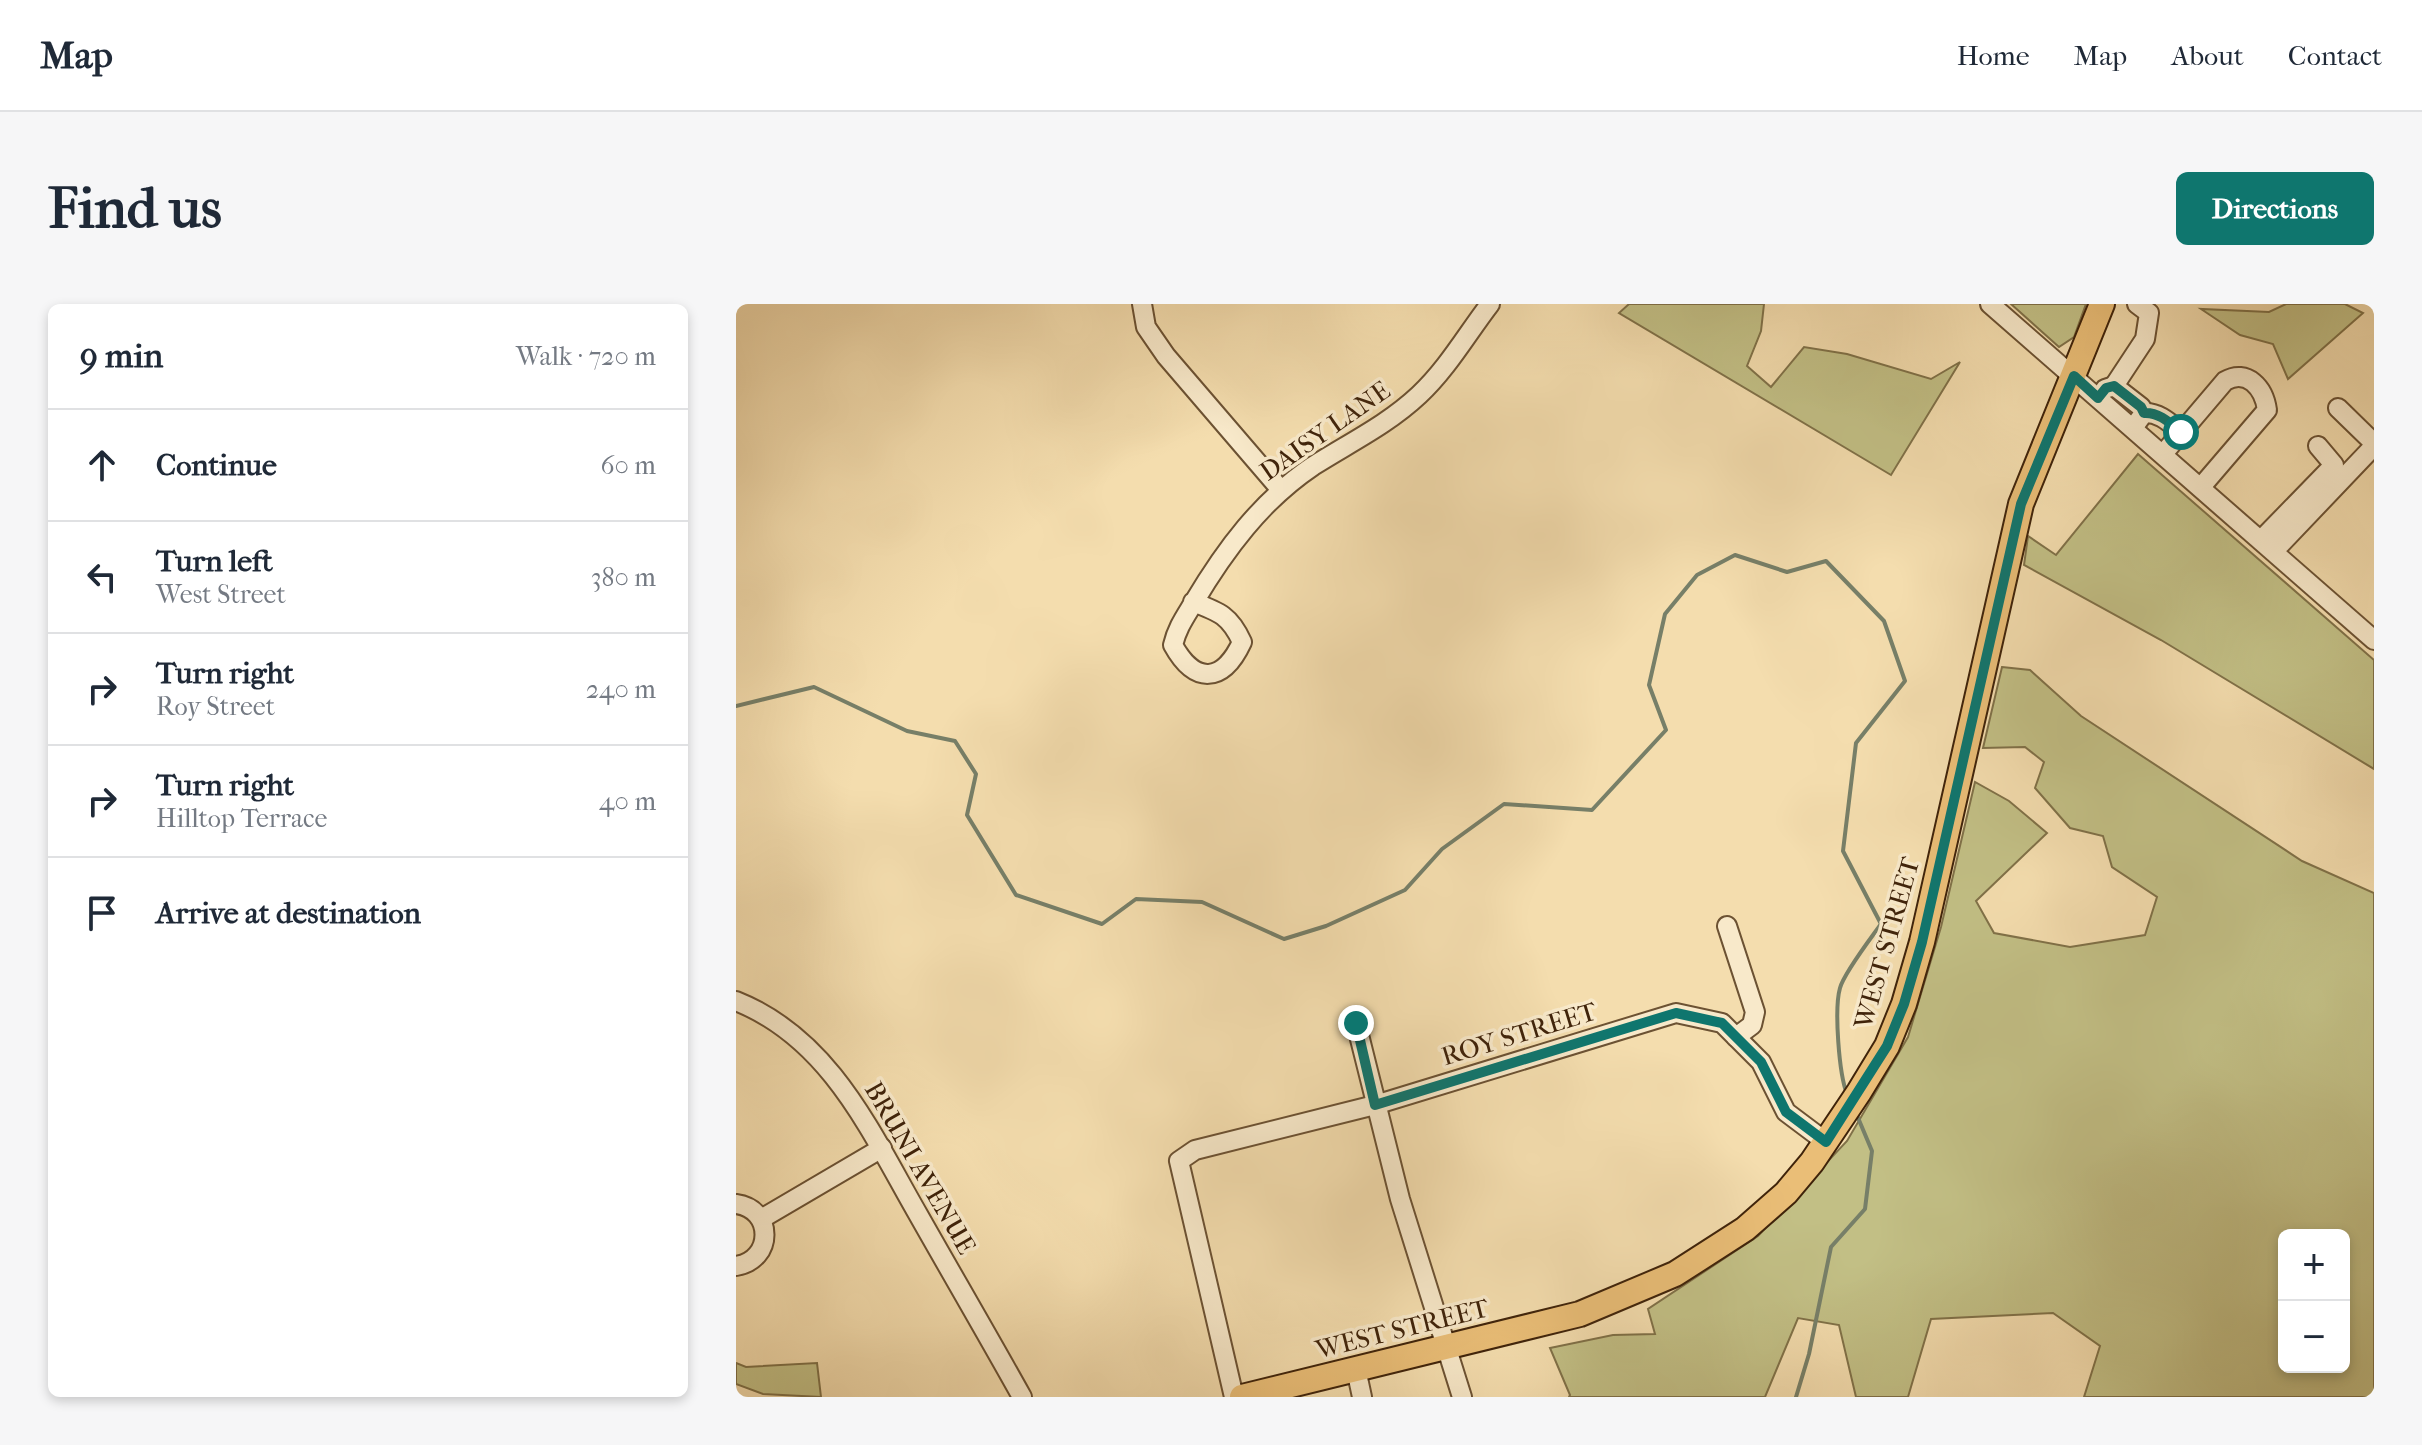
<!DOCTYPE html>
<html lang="en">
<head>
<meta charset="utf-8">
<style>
  :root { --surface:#fff; --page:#f6f6f7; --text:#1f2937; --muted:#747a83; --line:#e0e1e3; --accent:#0f766e }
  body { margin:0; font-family:"IM FELL French Canon",serif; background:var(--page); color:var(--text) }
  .controls { position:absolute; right:24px; bottom:24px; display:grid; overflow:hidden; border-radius:12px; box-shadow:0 4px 12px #0003 }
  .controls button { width:72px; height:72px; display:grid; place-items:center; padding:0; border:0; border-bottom:2px solid var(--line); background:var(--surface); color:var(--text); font:40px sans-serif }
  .stop { position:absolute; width:24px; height:24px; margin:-18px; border:6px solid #0f766e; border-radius:50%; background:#fff }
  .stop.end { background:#0f766e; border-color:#fff; box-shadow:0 2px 8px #0008 }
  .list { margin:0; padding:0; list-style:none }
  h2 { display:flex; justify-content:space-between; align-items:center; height:104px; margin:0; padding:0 32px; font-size:34px }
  h2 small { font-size:26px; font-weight:400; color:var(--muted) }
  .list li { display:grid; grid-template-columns:52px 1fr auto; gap:24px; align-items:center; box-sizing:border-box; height:112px; padding:0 32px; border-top:2px solid var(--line) }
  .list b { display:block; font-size:30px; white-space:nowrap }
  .list p { margin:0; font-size:26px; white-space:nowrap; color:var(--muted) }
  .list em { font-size:26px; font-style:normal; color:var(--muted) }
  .icon { flex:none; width:44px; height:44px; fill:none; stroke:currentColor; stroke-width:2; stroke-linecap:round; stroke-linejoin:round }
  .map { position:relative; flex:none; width:1638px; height:1093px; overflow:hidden; border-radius:12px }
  header { display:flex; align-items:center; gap:48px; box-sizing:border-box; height:112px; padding:0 40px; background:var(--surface); border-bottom:2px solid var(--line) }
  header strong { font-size:38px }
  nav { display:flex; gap:44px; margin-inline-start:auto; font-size:28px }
  .intro { display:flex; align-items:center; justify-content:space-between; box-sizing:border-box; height:192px; padding:0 48px }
  h1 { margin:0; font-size:56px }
  .button { padding:20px 36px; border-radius:12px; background:var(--accent); color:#fff; font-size:28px; font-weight:700 }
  main { display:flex; gap:48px; padding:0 48px }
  aside { flex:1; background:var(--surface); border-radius:12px; box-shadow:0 4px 12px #0003 }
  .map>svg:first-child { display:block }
  .green { fill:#c2bf85; stroke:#807148; stroke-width:2; fill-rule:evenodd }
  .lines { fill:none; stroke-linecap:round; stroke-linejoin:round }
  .stream { stroke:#777f68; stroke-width:4 }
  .minor-casing { stroke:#6c5233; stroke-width:22 }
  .major-casing { stroke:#3f230a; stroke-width:28 }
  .minor { stroke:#f8e9ca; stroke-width:18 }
  .major { stroke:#eabe77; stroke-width:24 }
  .route { stroke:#0f766e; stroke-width:10 }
  .labels { text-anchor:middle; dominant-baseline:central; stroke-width:7; stroke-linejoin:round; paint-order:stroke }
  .street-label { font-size:26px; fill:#3f230a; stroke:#f8e9ca }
</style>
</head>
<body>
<header>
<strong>Map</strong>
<nav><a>Home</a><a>Map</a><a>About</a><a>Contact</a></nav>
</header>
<div class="intro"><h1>Find us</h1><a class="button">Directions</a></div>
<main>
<aside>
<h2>9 min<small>Walk · 720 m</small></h2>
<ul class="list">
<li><svg class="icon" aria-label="ahead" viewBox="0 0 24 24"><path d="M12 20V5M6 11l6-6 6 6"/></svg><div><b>Continue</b></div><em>60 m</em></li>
<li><svg class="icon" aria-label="left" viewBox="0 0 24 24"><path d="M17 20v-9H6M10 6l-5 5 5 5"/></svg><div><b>Turn left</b><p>West Street</p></div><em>380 m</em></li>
<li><svg class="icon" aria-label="right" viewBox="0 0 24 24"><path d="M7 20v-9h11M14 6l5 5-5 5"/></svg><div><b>Turn right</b><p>Roy Street</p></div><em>240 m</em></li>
<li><svg class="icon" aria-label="right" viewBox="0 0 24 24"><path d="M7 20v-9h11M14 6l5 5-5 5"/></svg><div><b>Turn right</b><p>Hilltop Terrace</p></div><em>40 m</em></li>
<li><svg class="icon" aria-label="arrive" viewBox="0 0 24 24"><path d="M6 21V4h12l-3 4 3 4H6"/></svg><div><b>Arrive at destination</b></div></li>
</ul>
</aside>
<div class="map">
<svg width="1638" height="1093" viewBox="0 0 1638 1093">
  <rect width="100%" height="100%" fill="#f4ddae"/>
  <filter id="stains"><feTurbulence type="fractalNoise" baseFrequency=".0025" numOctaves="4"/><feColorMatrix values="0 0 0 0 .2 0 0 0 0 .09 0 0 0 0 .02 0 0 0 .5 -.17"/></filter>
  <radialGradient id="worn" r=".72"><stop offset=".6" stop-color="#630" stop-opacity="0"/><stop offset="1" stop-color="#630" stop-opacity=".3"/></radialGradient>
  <g class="green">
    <path d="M893 0H1028L1025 27 1011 62 1035 83 1068 43 1111 50 1195 75 1224 58 1155 171 883 9Z"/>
    <path d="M1275 0H1350L1338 33 1323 43Z"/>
    <path d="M1550 0H1609L1627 9 1552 75 1537 40 1504 31 1465 5 1533 8Z"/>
    <path d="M1402 150 1638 356V465L1425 336 1288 261 1292 232 1320 251Z"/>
    <path d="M1266 363 1294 366 1345 412 1566 557 1638 589V1093H1348L1364 1042 1317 1009 1195 1015 1172 1093H1120L1103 1021 1062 1014 1029 1093H833L834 1091 814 1044 877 1031 919 1030 912 1005 1022 932 1111 837 1172 733 1205 623 1239 478 1273 497 1311 529 1240 597 1258 629 1334 643 1409 631 1421 593 1376 563 1367 532 1334 524 1299 484 1308 458 1289 443 1247 444ZM1548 931H1608V1063H1548Z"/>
    <path d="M0 1059 10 1063 81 1059 85 1093 27 1090 0 1080Z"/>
  </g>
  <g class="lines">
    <g class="stream">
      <path d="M0 402 78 383 171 427 219 437 240 470 231 511 280 591 366 620 400 595 466 598 548 635 590 622 669 586 706 545 768 500 856 506 930 426 913 381 929 310 961 271 999 251 1051 268 1090 257 1148 317 1169 377 1120 439 1107 547 1145 620C1135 634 1108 669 1104 684 1098 705 1103 770 1111 790"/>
      <path d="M1060 1093 1073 1050 1095 943 1129 905 1136 847 1120 809"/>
    </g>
    <g class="minor-casing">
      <g id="minor">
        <path d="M406 0 410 23 430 52 545 186"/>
        <path d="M1254 0 1638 336"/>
        <path d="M1378 82 1409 35 1413 9 1401 0"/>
        <path d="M1369 85 1378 82 1405 103 1408 109 1397 124"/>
        <path d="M1602 104 1638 139"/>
        <path d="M1408 109C1423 108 1434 119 1445 128"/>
        <path d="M1427 150 1489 77C1511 64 1528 84 1531 106L1465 183"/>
        <path d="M1525 236 1598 161 1582 142"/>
        <path d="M1538 247 1638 142"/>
        <path d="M457 298C484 308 494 312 506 338 487 379 459 381 437 341 441 324 449 313 458 298 489 246 525 197 577 162 613 139 651 121 683 91 711 65 731 30 754 0"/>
        <path d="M991 622 1019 708 1016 721 1000 733"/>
        <path d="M0 697C95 735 135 829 183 912 217 972 252 1032 286 1093"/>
        <path d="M620 719 664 895 726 1093"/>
        <path d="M0 900C38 905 38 956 0 962"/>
        <path d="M25 915 146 844"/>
        <path d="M620 1065 626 1093"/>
        <path d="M498 1093 443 857 459 846 639 801 940 709 986 719 1025 758 1050 808 1090 838"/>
      </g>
    </g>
    <g class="major-casing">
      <path id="major" d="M506 1093 844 1010 939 970 1009 925 1050 889 1076 858 1123 788 1151 742 1168 700 1186 638 1285 200 1366 0"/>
    </g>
    <use href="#minor" class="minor"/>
    <use href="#major" class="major"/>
  </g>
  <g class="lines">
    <path class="route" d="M620 719 639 801 940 709 986 719 1025 758 1050 808 1090 838 1151 742 1168 700 1186 638 1285 200 1338 72 1362 94 1370 84 1378 82 1405 103 1408 109C1423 108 1434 119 1445 128"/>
  </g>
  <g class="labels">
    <g class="street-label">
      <text transform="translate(589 127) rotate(-35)">DAISY LANE</text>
      <text transform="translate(1151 639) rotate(-74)">WEST STREET</text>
      <text transform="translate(783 730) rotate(-17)">ROY STREET</text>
      <text transform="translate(184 864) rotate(60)">BRUNI AVENUE</text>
      <text transform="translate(666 1025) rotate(-14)">WEST STREET</text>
    </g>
  </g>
  <rect width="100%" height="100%" filter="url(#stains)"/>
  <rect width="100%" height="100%" fill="url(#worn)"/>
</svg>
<div class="controls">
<button>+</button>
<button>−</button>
</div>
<div class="stop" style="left:1445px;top:128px"></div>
<div class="stop end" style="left:620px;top:719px"></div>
</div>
</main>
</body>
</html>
